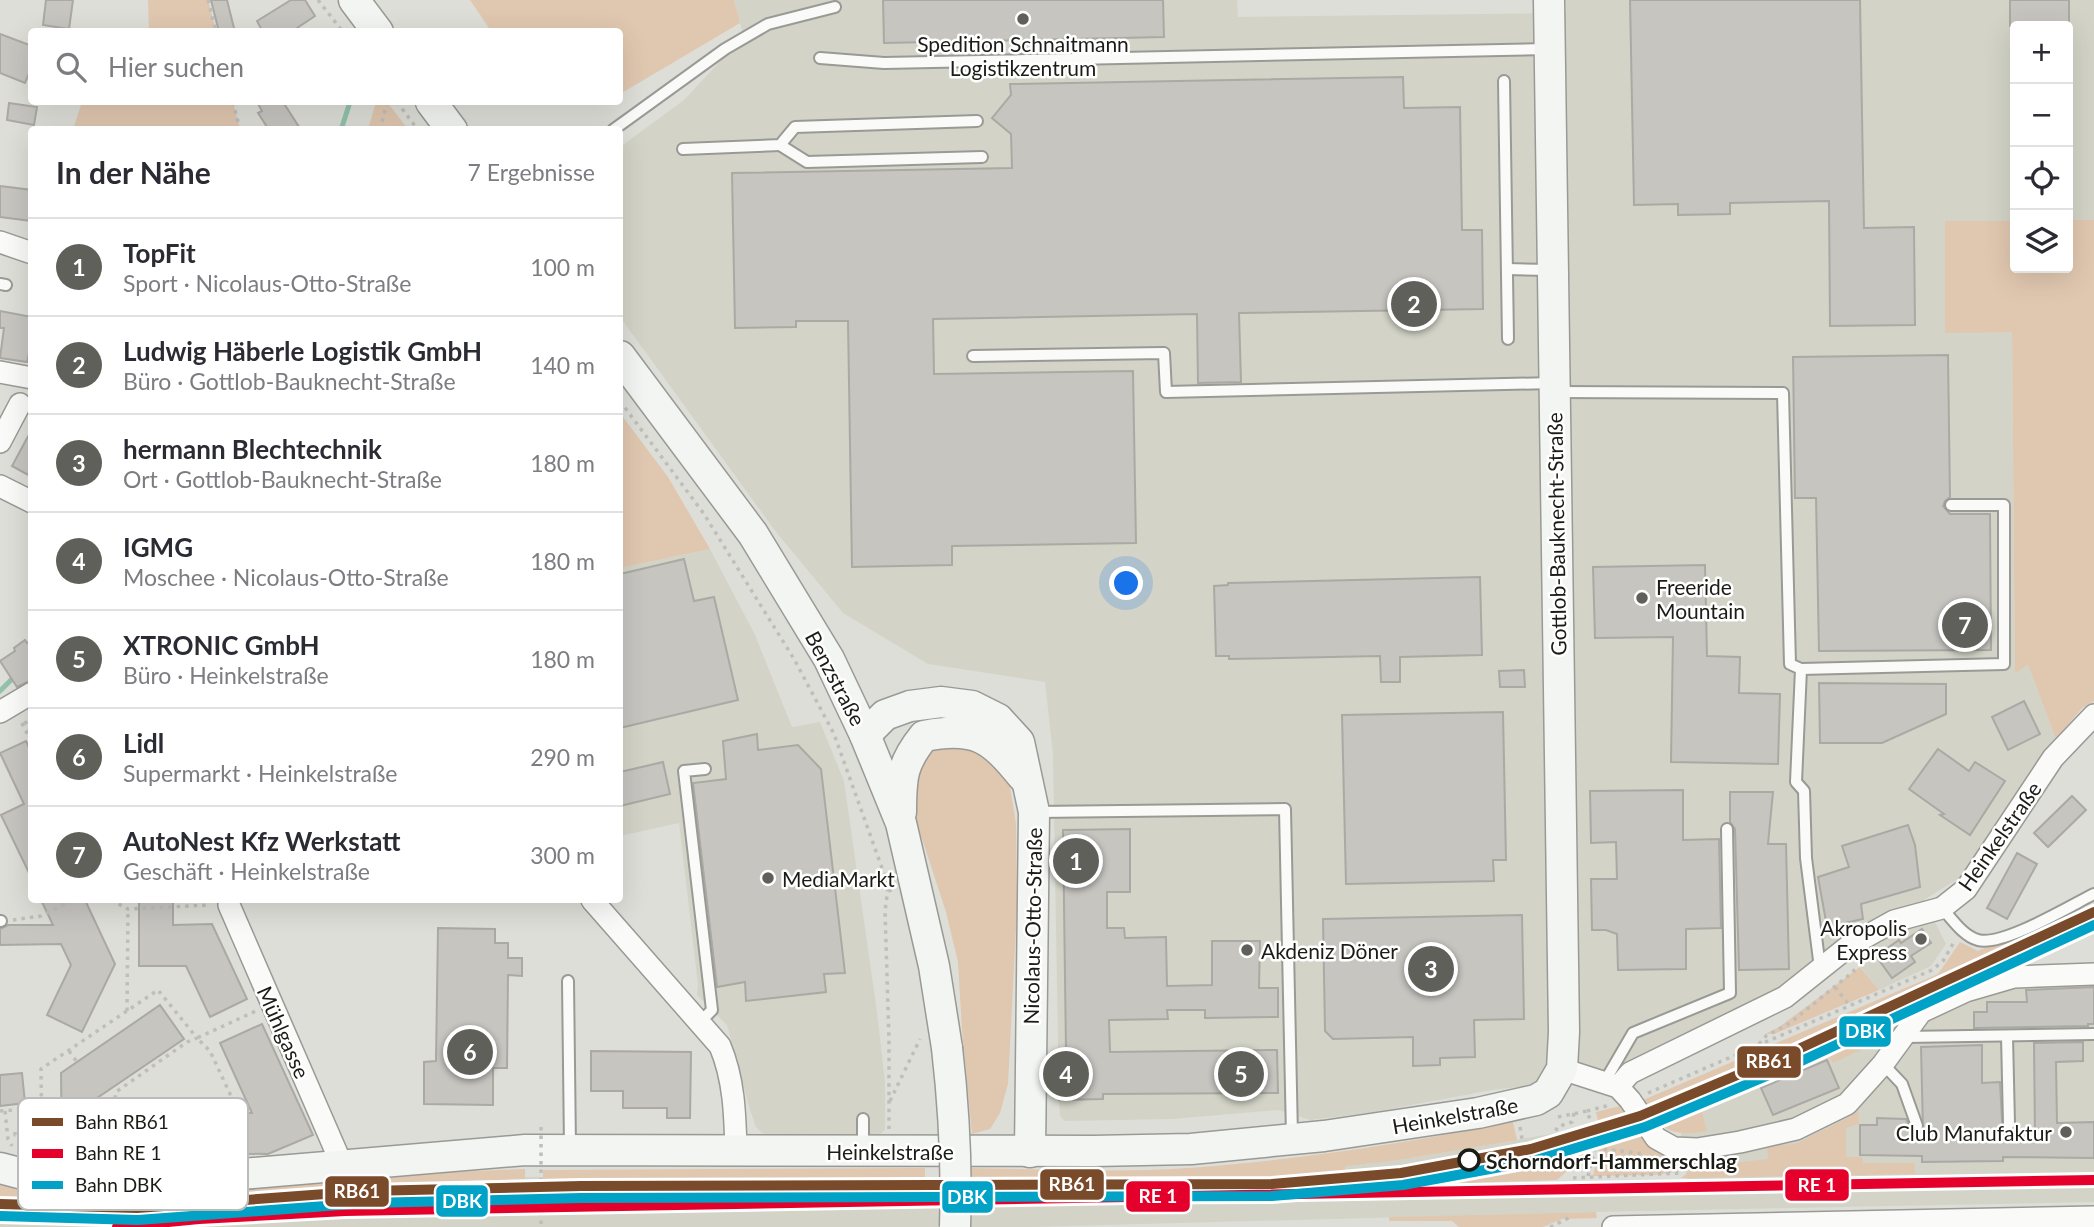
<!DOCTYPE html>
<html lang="de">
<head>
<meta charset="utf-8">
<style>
  :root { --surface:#fff; --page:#f7f7f7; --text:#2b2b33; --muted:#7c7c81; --line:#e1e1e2; --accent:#60605b }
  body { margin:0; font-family:Lato,sans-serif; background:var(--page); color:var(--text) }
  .controls { position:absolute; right:21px; top:21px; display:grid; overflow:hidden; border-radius:7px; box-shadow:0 7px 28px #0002 }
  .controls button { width:63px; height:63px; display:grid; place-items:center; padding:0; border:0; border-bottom:2px solid var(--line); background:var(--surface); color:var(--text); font:35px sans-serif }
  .you { position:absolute; left:1127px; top:584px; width:24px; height:24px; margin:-18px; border:5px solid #fff; border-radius:50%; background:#1a73e8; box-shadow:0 0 0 10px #1a73e833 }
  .badge { display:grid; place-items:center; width:46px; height:46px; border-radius:50%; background:var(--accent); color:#fff; font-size:23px; font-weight:700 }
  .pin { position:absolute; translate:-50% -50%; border:4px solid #fff; box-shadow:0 2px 7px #0006 }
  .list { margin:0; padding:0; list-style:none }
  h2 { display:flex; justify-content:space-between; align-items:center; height:91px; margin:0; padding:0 28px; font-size:30px }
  h2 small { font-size:23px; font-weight:400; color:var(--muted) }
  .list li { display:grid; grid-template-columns:46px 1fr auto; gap:21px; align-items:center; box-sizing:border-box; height:98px; padding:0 28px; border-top:2px solid var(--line) }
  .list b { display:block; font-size:26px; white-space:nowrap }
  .list p { margin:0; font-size:23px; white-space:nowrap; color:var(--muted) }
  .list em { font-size:23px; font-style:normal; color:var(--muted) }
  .icon { flex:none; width:38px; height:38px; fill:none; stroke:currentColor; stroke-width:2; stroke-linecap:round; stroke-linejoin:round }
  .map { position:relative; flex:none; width:2094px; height:1227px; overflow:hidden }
  .search { position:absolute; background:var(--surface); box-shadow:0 7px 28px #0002; left:28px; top:28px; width:595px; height:77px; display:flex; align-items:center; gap:18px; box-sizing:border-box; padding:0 24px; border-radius:7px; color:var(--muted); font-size:26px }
  .panel { position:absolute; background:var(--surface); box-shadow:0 7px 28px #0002; left:28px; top:126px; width:595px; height:777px; border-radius:7px }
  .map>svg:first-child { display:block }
  .built { fill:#d3d4c7; fill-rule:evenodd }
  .green { fill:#e0c7b0 }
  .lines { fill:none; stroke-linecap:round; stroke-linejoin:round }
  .stream { stroke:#92c2ac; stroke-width:5 }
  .building { fill:#c6c5c0; stroke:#aaa9a4; stroke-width:2 }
  .lane-casing { stroke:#999a95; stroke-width:14 }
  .street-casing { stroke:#999a95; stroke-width:24 }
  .secondary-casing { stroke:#999a95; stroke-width:33 }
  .path { stroke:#bebebb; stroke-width:3.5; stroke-dasharray:3.5 5; stroke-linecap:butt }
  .lane { stroke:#fafaf9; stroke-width:10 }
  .street { stroke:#fafaf9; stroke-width:21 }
  .secondary { stroke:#f3f5f2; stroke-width:30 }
  .secondary-bridge-casing { stroke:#999a95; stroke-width:33; stroke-linecap:butt }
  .path-bridge { stroke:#bebebb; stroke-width:3.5; stroke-dasharray:3.5 5; stroke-linecap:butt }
  .secondary-bridge { stroke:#f3f5f2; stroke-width:30 }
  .rail-1-casing { stroke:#fff; stroke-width:16 }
  .rail-2-casing { stroke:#fff; stroke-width:16 }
  .rail-3-casing { stroke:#fff; stroke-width:16 }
  .rail-1 { stroke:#7a4b2a; stroke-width:10 }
  .rail-2 { stroke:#e4002b; stroke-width:10 }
  .rail-3 { stroke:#01a2c5; stroke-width:10 }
  .poi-dot { fill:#60605b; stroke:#fff; stroke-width:2.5 }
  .stop-dot { fill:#fff; stroke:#1c1c17; stroke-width:3.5 }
  .labels { text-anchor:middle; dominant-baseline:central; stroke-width:5; stroke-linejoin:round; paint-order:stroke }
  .poi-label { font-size:21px; fill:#1c1c17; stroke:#fff; text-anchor:start }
  .street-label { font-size:21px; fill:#1c1c17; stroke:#fff }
  .stop-label { font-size:21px; font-weight:bold; fill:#1c1c17; stroke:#fff; text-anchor:start }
  .key { fill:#fff; stroke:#bbbbb9; stroke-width:2 }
  .key-label { font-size:19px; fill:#1c1c17 }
  .line-badge { stroke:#fff; stroke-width:2.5 }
  .badge-label { font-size:19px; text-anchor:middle; font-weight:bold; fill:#fff }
</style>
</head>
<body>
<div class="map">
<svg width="2094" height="1227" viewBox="0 0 2094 1227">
  <rect width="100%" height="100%" fill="#deded8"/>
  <g class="built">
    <path d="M734 0H1237L1238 17 1566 13V0H2094V220H2068V26H2015V221L1945 222V332H2012L2015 672 2028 665 2056 739 1959 878 1924 900 1946 944 1931 966 1879 990 1852 956 1652 1071 1492 1090 1374 1112 1310 1120 1279 1110 1172 1119 1065 1121 1060 1116 1059 1100 1053 755 1045 682 928 664 843 613 776 532 620 317V147L684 100 725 56 746 45Z"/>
    <path d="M710 549 755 635 792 727 820 722 844 781 877 1012 885 1082V1130L878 1136 775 1138 762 1133 756 1127 750 1110 727 1025 697 995 698 985 679 823 620 836V568Z"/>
    <path d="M2094 979V1202L1596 1212 1030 1227H0V1199L101 1202 167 1200 358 1182 451 1178 788 1174 927 1177H1160L1399 1160 1568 1131 1648 1107 1725 1077 1729 1088 1956 985ZM1678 1110 1687 1180 1367 1189 1505 1163 1634 1128Z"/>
  </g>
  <g class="green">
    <path d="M148 0H208L216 31H149Z"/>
    <path d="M470 0H734L740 23 620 94V32L491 31Z"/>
    <path d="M82 102H233L240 129H73Z"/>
    <path d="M376 102H387L408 129H368Z"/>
    <path d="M2068 220H2094V701L2082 708 2056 739 2028 665 2015 673 2012 332 1945 333V221H2015V268H2068Z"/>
    <path d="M620 413 668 477 710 549 620 568Z"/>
    <path d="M963 744 985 753 1010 787 1016 824 1017 908 1008 1084 1000 1113 990 1129 972 1134 962 1030 958 962 946 912 913 811 916 764 927 752 942 745Z"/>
    <path d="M2045 921 2050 925 1725 1077 1648 1107 1643 1100 1938 974 1960 942 1978 951Z"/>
    <path d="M2023 951 2019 964 1986 973 1919 1005 1898 1018 1883 1035 1864 1044 1861 1050 1833 1063 1830 1057 1760 1087 1701 1109 1707 1131C1686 1135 1668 1135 1653 1118L1743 1079Z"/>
    <path d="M1860 967 1879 990 1774 1034H1765L1779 1027Z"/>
    <path d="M1620 1106 1627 1109 1630 1116 1599 1126 1596 1112Z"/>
    <path d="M1858 1111 1859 1124 1846 1128V1157H1862L1863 1163H1914L1915 1174 1681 1178 1694 1168 1768 1159 1767 1146 1795 1144 1848 1118Z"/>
    <path d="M1513 1122 1517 1140 1399 1160 1345 1166V1173L1233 1178 966 1177V1168C1040 1169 1115 1173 1188 1168 1298 1160 1406 1143 1513 1122Z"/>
    <path d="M1633 1122 1651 1146 1679 1160 1678 1172 1653 1175 1593 1176 1600 1147 1599 1132Z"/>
    <path d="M1590 1136 1592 1146 1586 1169 1567 1171 1557 1180 1391 1186 1393 1184 1505 1163Z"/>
    <path d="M925 1168V1180L543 1179V1170Z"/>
    <path d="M525 1169V1179L375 1184 167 1200 101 1202 0 1199V1183L23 1192 116 1197 350 1176Z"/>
    <path d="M1596 1212 1597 1218 1562 1219 1543 1227H1459L1452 1221H1389V1217Z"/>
  </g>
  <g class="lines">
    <g class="stream">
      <path d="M341 130 350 102"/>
      <path d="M0 691 12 679"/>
    </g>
  </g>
  <g class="building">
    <path d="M46 0H73L69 29 43 25Z"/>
    <path d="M211 0H227L235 32H219Z"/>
    <path d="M291 0H305L315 16 291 32H263L257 21Z"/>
    <path d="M883 0H1163L1164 37 884 43Z"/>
    <path d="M1630 0H1860L1864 228 1914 227 1915 325 1830 326 1829 201 1730 203V214L1678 215V204L1634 205Z"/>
    <rect x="2010" y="0" width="59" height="26"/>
    <path d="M0 34 32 46V66L25 83 0 73Z"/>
    <path d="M1403 77 1404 108 1460 107 1462 230H1482L1483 309 1239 313 1241 382 1198 383 1197 314 933 319 934 374 1133 371 1136 543 952 546V565L852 567 848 321H796V327L735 328 732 173 1012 168 1011 134 992 118 1011 95 1010 84Z"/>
    <path d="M257 102H283L301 130H269L258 113 262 111Z"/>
    <path d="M9 103 37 107 34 125 7 120Z"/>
    <path d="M0 186 32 190V221L0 217Z"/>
    <path d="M0 311 32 317V338L27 362 0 358 4 328H0Z"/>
    <path d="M1948 355 1950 497 1945 501 1943 506 1950 514H1990L1991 650 1819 651 1816 498H1795L1793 357Z"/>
    <path d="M32 429V477L12 466Z"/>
    <path d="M684 559 694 601 714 597 738 700 620 728V574Z"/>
    <path d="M1705 565 1707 656 1740 657 1739 693 1780 694 1778 764 1671 762 1673 637 1595 638 1593 567Z"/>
    <path d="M1480 577 1482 655 1400 657V682H1381L1380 656 1229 659V656H1216L1214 586 1228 585V583Z"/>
    <path d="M25 640 27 643 32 640V680L17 687 0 661 15 651 14 648Z"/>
    <path d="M1524 670 1525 687H1500L1499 671Z"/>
    <path d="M1819 683 1946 684V714L1882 743H1820Z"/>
    <path d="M2024 701 2040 734 2008 750 1992 717Z"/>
    <path d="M1503 712 1506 860H1493L1494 881 1346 884 1342 715Z"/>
    <path d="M757 734 758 750 798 745 821 769 845 973 824 974 826 992 746 1001 745 982 717 987 693 783 726 779 723 741Z"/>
    <path d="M26 741 32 754V879L1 815 24 804 0 753Z"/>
    <path d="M1938 749 1969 771 1975 762 2005 781 1970 835 1940 815 1944 814 1909 789Z"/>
    <path d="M663 762 670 794 620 806V772Z"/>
    <path d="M1683 790V840L1719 839 1721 928 1686 929V969L1618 970 1617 934 1606 930H1592L1591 879H1617L1616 842 1591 843 1590 791Z"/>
    <path d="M1730 792H1773L1768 844H1786L1789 969 1739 970 1735 829 1730 822Z"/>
    <path d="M2072 796 2086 810 2048 847 2034 833Z"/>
    <path d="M1908 825 1915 845 1920 887 1861 904 1863 919 1827 927 1818 877 1849 867 1842 846Z"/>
    <path d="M1130 829V892H1107V928H1124L1125 938 1166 937 1167 986 1212 985V941H1260L1259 988H1278V1017L1205 1018V1010H1167L1168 1019 1109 1020 1110 1052 1277 1050 1278 1093 1103 1094V1099L1059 1100 1058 1051H1066L1063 830Z"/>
    <path d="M2017 853 2037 864 2007 919 1987 908Z"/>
    <path d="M41 900H85L115 964 82 1032 47 1015 71 965 61 944 0 945V929L8 925H53Z"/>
    <path d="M139 900H173V925L212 924 247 999 210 1017 186 966H139Z"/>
    <path d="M1522 915 1524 1019 1474 1020 1475 1057 1440 1058V1065L1413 1066V1037L1333 1039 1325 1031 1323 919Z"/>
    <path d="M438 928 495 929V943H508V958H522V976L508 975 507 1068H493V1105L424 1104V1062L436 1061Z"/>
    <path d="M1922 929 1931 943 1911 956 1915 962 1892 978 1876 956 1899 940 1901 943Z"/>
    <path d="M2094 987V1024H2088V1026L1974 1028V1012H1987V1002H2027L2026 990Z"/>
    <path d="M160 1005 184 1039 75 1113H252L220 1043 262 1024 313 1135 268 1154 62 1152 61 1073Z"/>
    <path d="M2083 1042V1061L2056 1062 2057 1123 2094 1122V1158L2003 1157V1161L1922 1162V1156L1860 1155V1125H1877V1118L1906 1119 1912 1132 1919 1134 1923 1131 1921 1047 1982 1045V1083L2000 1082 2003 1138 2035 1137 2034 1043Z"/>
    <path d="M591 1051 691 1052 690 1118H667V1108H623V1091H591Z"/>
    <path d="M1827 1060 1839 1088 1773 1115 1761 1088Z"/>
    <path d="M22 1073 25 1103 0 1106V1075Z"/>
  </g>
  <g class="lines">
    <g class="lane-casing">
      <g id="lane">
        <path d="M820 58 884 63 1547 49"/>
        <path d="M1504 81 1508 339"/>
        <path d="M613 130 725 49 768 24 835 7"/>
        <path d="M780 145 807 162 982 157"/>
        <path d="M683 149 780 145 795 127 977 121"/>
        <path d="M1507 269 1549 270"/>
        <path d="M0 284 6 285"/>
        <path d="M973 356 1164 353 1166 392 1552 383"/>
        <path d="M1556 392 1783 393 1790 664 1801 669 1796 782 1804 791 1806 858 1820 968"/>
        <path d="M1801 669 2004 664V505H1951"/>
        <path d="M1037 812 1285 809 1292 1136"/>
        <path d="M1942 908C1952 919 1963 936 1978 940 2002 947 2070 906 2094 894"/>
        <path d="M0 921H1"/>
        <path d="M568 981 570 1147"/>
        <path d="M700 1022 712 1010 684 771 705 769"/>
        <path d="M2007 1036 2009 1124"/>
        <path d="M1904 1037 2094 1034"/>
        <path d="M1883 1064 1902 1084 1917 1126"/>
        <path d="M1605 1081 1633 1033 1730 993 1727 829"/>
        <path d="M863 1119V1148"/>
      </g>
    </g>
    <g class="street-casing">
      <g id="street">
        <path d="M0 242 32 253"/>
        <path d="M0 372 32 378"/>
        <path d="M0 442 20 404"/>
        <path d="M0 486 32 502"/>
        <path d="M0 712 32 693"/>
        <path d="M592 900 720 1046C734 1079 735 1114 736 1150"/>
        <path d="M229 905 342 1165"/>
        <path d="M1562 1069 1618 1087 1630 1100 1656 1138 1674 1148 1697 1149 1740 1142 1796 1129 1847 1104 1883 1064 1921 1012 1966 991 2014 977 2094 974"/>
        <path d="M1618 1087 1630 1073 1785 997 1849 946 1894 921 1942 908 1966 889 2053 758 2094 715"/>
        <path d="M1613 1227 2094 1217"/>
      </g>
    </g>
    <g class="secondary-casing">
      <g id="secondary">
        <path d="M354 0 378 32"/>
        <path d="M431 102 452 130"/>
        <path d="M620 356 753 534 829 659 865 735 901 823 934 966 947 1048"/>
        <path d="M865 735 885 715 910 706 941 702 972 706 998 719 1019 742 1034 812 1030 1152"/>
        <path d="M901 812C901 777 902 763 924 736 975 726 991 737 1023 777"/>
        <path d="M0 1168 42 1179 74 1183H136L525 1150 1093 1151 1191 1149 1324 1136 1478 1113 1536 1100 1548 1093 1562 1069 1564 1032 1549 0"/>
      </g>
    </g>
    <g class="path">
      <path d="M208 0 216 32"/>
      <path d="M318 0 343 32"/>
      <path d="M233 102 240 130"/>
      <path d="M397 102 418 130"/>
      <path d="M380 130 387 102"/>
      <path d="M620 401 704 514 794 659 834 734 892 896"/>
      <path d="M25 721 32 734"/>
      <path d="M22 723 32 743"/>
      <path d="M888 888 885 911 889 1040V1129"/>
      <path d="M111 900 128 909 210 905"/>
      <path d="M13 920 41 916 73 900"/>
      <path d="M1835 987 1850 1006"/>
      <path d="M127 1011 128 909"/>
      <path d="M1759 1044 1766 1036 1790 1023 1854 971 1851 967"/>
      <path d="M69 1051 77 1062"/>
      <path d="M1648 1093 1932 970 1943 961 1954 942"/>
      <path d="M890 1101 920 1039"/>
      <path d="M105 1105H114"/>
      <path d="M0 1111 41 1108"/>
      <path d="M5 1111 8 1139 12 1146"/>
      <path d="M1587 1111 1610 1105"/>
      <path d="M1558 1117 1587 1111 1594 1131 1595 1148 1645 1154"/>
      <path d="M1520 1127 1522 1139"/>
      <path d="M1556 1131 1557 1127 1572 1122 1574 1113"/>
      <path d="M15 1132V1135H42"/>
      <path d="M42 1156 41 1069 158 990 197 1038 187 1042 116 1092 114 1105 224 1108 230 1104 231 1096 210 1051 197 1038 256 1011"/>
      <path d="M1588 1176 1595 1148"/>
      <path d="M1573 1178 1679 1173 1685 1169"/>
      <path d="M1550 1227 1573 1216"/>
    </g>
    <use href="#lane" class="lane"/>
    <use href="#street" class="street"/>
    <use href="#secondary" class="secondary"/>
    <g class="secondary-bridge-casing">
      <path id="secondary-bridge" d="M947 1048C954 1108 957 1167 955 1227"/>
    </g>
    <path class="path-bridge" d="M541 1127V1227"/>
    <use href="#secondary-bridge" class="secondary-bridge"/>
    <g class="rail-1-casing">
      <path id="rail-1" d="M0 1204 137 1208 366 1191 581 1186 1272 1184 1401 1173 1531 1149 1640 1116 1790 1053 2094 912"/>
    </g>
    <g class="rail-2-casing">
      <path id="rail-2" d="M117 1227 199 1219 345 1211 2094 1180"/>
    </g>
    <g class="rail-3-casing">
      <path id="rail-3" d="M0 1216 138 1220 367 1203 581 1198 1272 1196 1403 1185 1533 1161 1645 1127 1795 1064 2094 925"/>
    </g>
    <use href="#rail-1" class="rail-1"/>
    <use href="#rail-2" class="rail-2"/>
    <use href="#rail-3" class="rail-3"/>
  </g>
  <g class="poi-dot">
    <circle cx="1023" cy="19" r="7"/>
    <circle cx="1642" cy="598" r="7"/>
    <circle cx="768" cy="878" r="7"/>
    <circle cx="1921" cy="939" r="7"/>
    <circle cx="1247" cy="950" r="7"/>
    <circle cx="2066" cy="1132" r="7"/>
  </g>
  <circle class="stop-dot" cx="1469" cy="1160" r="10"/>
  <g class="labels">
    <g class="poi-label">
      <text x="1023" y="43" text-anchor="middle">Spedition Schnaitmann<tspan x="1023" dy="24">Logistikzentrum</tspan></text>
      <text x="1656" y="586">Freeride<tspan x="1656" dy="24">Mountain</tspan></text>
      <text x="782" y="878">MediaMarkt</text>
      <text x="1907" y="927" text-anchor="end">Akropolis<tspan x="1907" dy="24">Express</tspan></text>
      <text x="1261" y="950">Akdeniz Döner</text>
      <text x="2052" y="1132" text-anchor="end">Club Manufaktur</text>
    </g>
    <g class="street-label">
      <text transform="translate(1556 534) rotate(-91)">Gottlob-Bauknecht-Straße</text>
      <text transform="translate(836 678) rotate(62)">Benzstraße</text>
      <text transform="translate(1999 836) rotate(-55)">Heinkelstraße</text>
      <text transform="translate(1032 926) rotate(-89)">Nicolaus-Otto-Straße</text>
      <text transform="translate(284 1032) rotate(66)">Mühlgasse</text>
      <text transform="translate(1455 1115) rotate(-10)">Heinkelstraße</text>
      <text x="890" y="1151">Heinkelstraße</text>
    </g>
    <g class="stop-label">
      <text x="1486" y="1160">Schorndorf-Hammerschlag</text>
    </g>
  </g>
  <rect x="18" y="1098" width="230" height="112" rx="10" class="key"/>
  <rect x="32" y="1118" width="31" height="8" fill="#7a4b2a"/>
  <rect x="32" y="1149" width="31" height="9" fill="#e4002b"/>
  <rect x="32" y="1181" width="31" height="8" fill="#01a2c5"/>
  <g class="key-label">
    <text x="75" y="1129">Bahn RB61</text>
    <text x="75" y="1160">Bahn RE 1</text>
    <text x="75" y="1192">Bahn DBK</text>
  </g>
  <g class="line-badge">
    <rect x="1838" y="1015" width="54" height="33" rx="7" fill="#01a2c5"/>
    <rect x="1736" y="1045" width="66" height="34" rx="7" fill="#7a4b2a"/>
    <rect x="1039" y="1168" width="66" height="33" rx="7" fill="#7a4b2a"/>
    <rect x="1784" y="1168" width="66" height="34" rx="7" fill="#e4002b"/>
    <rect x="324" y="1175" width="66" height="33" rx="7" fill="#7a4b2a"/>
    <rect x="1125" y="1180" width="66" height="33" rx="7" fill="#e4002b"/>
    <rect x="941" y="1180" width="53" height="34" rx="7" fill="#01a2c5"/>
    <rect x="435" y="1184" width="54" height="34" rx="7" fill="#01a2c5"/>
  </g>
  <g class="badge-label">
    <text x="1865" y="1038">DBK</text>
    <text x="1769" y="1068">RB61</text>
    <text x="1072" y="1191">RB61</text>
    <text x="1817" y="1192">RE 1</text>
    <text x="357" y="1198">RB61</text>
    <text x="1158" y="1203">RE 1</text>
    <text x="967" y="1204">DBK</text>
    <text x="462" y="1208">DBK</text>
  </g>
</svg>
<div class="controls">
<button>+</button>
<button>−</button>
<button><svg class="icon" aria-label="locate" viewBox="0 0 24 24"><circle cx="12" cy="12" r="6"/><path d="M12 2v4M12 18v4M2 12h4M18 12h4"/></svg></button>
<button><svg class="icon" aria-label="layers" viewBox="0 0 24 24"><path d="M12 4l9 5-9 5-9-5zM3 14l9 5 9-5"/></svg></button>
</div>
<div class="you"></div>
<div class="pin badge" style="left:1076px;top:861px">1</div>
<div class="pin badge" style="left:1414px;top:304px">2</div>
<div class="pin badge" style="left:1431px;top:969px">3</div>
<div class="pin badge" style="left:1066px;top:1074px">4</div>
<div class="pin badge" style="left:1241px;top:1074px">5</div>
<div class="pin badge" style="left:470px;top:1052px">6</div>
<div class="pin badge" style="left:1965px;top:625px">7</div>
<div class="search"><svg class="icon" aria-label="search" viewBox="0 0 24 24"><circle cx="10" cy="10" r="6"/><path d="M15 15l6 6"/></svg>Hier suchen</div>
<section class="panel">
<h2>In der Nähe<small>7 Ergebnisse</small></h2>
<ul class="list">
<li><span class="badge">1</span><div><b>TopFit</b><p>Sport · Nicolaus-Otto-Straße</p></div><em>100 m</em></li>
<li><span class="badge">2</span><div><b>Ludwig Häberle Logistik GmbH</b><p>Büro · Gottlob-Bauknecht-Straße</p></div><em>140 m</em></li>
<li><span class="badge">3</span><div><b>hermann Blechtechnik</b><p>Ort · Gottlob-Bauknecht-Straße</p></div><em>180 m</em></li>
<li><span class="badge">4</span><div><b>IGMG</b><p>Moschee · Nicolaus-Otto-Straße</p></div><em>180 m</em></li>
<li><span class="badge">5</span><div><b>XTRONIC GmbH</b><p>Büro · Heinkelstraße</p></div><em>180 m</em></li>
<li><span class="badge">6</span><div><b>Lidl</b><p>Supermarkt · Heinkelstraße</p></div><em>290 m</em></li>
<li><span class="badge">7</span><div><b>AutoNest Kfz Werkstatt</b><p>Geschäft · Heinkelstraße</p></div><em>300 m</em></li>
</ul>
</section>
</div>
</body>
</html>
